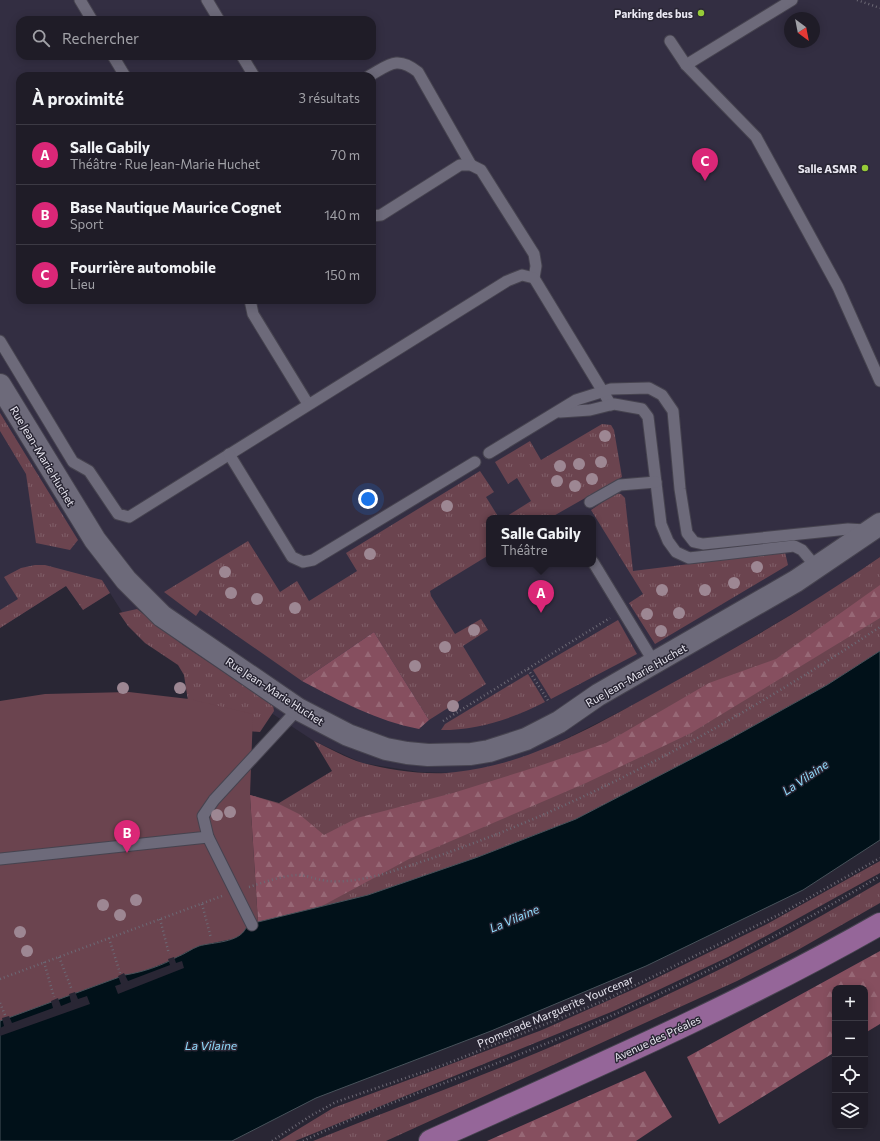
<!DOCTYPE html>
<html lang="fr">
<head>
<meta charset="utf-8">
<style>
  :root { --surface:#1f1c27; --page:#2c2933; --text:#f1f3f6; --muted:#a1a1a7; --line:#3c3a44; --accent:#db2777 }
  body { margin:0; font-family:Commissioner,sans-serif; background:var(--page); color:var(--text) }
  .controls { position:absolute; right:12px; bottom:12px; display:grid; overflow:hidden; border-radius:8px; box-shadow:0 2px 10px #0003 }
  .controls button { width:36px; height:36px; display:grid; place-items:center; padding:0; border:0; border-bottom:1px solid var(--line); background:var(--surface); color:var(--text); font:20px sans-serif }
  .compass { position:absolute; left:784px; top:12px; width:36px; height:36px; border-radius:50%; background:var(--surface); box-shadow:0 2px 10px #0003; rotate:148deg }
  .you { position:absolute; left:368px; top:499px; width:14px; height:14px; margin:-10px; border:3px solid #fff; border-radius:50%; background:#1a73e8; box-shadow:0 0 0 6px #1a73e833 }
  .badge { display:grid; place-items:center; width:26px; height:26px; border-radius:50%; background:var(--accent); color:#fff; font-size:13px; font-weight:700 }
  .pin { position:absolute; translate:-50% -33px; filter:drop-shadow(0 1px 2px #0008) }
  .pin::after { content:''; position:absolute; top:21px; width:14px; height:12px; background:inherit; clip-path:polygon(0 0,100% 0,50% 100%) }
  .popup { position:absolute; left:486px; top:515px; width:110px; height:52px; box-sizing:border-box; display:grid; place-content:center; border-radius:8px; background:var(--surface); filter:drop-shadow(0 1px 3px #0005); font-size:13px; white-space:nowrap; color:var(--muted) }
  .popup b { font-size:15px; color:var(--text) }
  .popup::after { content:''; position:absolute; left:50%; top:100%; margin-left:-8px; border:8px solid transparent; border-top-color:var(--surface) }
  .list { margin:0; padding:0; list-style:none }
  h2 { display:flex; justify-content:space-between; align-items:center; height:52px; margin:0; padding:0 16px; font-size:17px }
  h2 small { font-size:13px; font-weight:400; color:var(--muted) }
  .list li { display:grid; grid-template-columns:26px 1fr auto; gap:12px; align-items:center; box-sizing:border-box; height:60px; padding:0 16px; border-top:1px solid var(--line) }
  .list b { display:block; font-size:15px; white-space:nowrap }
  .list p { margin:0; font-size:13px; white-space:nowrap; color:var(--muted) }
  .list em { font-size:13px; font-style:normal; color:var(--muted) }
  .icon { flex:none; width:22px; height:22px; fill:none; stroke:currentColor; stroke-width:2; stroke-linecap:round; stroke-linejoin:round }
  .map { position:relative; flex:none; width:880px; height:1141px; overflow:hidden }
  .search { position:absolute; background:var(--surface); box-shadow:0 2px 10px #0003; left:16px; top:16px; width:360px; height:44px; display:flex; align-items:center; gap:10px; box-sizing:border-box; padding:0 14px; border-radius:12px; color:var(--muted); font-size:15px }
  .panel { position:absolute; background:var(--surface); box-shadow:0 2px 10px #0003; left:16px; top:72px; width:360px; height:232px; border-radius:12px }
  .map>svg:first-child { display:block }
  .built { fill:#332e42; fill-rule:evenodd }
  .grass { fill:url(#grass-tufts) }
  .forest { fill:url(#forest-firs) }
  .green { fill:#6b444f }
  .water { fill:#011119; stroke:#47525a }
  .pier { fill:#292634 }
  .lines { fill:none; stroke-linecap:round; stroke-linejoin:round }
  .service-casing { stroke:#46434f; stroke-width:13 }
  .minor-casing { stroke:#46434f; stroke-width:24 }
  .primary-casing { stroke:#46434f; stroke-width:24 }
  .path { stroke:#6c6975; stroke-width:2.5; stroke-dasharray:1 3; stroke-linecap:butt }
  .service { stroke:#6d6a7a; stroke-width:11 }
  .minor { stroke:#6d6a7a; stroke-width:22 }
  .primary { stroke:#956699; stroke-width:22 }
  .tree { fill:#9d8793 }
  .poi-dot { fill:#97cc38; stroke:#292634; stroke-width:1.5 }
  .labels { text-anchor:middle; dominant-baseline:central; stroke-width:3; stroke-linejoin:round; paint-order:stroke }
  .poi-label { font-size:11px; font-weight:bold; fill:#eae8f2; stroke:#292634; text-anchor:end }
  .street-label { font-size:11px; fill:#eae8f2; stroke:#292634 }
  .water-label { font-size:12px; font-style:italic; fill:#91dafb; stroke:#292634 }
</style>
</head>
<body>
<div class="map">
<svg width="880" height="1141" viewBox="0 0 880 1141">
  <defs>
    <pattern id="grass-tufts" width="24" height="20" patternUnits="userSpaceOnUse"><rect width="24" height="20" fill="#6b444f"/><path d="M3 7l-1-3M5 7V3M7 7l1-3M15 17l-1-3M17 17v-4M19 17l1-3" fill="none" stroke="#805f69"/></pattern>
    <pattern id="forest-firs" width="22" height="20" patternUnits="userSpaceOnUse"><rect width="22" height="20" fill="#864f5f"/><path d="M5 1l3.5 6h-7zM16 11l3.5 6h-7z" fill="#976876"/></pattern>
  </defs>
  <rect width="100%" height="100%" fill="#292634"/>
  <path class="built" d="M0 0H880V557L834 589 716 659 631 706 544 750 524 758 487 768 455 773 419 772 362 763 314 741 137 625 122 612 110 593 83 610 66 586 0 628ZM790 18H814V42H790ZM20 20H372V56H20ZM20 76H372V300H20ZM489 518H593V564H489Z"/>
  <g class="grass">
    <path d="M0 413 78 540 70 550 36 543 26 474 0 431Z"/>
    <path d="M602 424 611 425 614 430 622 477 550 518H504L531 501 517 478 508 484 495 462 530 441 541 460Z"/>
    <path d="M480 471 494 492 486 497 499 518H489V555L430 591 431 596 455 634 481 619 488 630 463 646 486 684 429 720 374 632 302 681 200 610 196 616 164 592 248 541 280 592 297 581 309 601 357 571 346 553Z"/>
    <path d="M616 493 621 494 625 498 633 571 785 552 788 565 655 644 629 603 643 594 591 510Z"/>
    <path d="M880 557V651L827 685 728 740 576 819 478 857 368 895 258 922 250 795 279 803 332 771 314 741C329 748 346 758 363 763 390 770 428 776 456 772 532 764 599 723 665 687 738 647 811 605 880 557Z"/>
    <path d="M35 565H45L102 580 110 593 83 610 66 586 0 628V610L18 599 4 577 21 568Z"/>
    <path d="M137 609 183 645 273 705 274 711 260 732 248 731 188 701 184 675 178 665 145 643 128 626 119 613Z"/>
    <path d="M618 620 637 654 551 699 533 670Z"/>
    <path d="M528 674 545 702C512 719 478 730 441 730L445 724Z"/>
    <path d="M880 861V873L728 957 616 1010 295 1141H279L333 1108 542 1030 634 989 767 924Z"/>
    <path d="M880 882V903L796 951 737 981 386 1141H313C397 1107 483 1076 567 1040 674 994 779 942 880 882Z"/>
  </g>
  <g class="forest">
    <path d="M880 585V618L691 733 586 783 409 859 322 906 258 922 250 795 279 804 299 814 324 835 357 818 453 793 536 767 606 743 709 683 776 659Z"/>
    <path d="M374 632 429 720 419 729C377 721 340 701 302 681Z"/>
    <path d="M880 951V1024L865 1033V988H835V1052L719 1124 687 1057Z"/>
    <path d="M645 1071 672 1117 636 1141H487Z"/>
  </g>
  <path class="green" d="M129 692 189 699 253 714 250 795 258 922 246 928 243 933 237 938 208 944 186 952 178 957 157 966 139 973 125 975 0 1021V701L45 694Z"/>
  <path class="water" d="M880 651V840L803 890 646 966 491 1031 316 1098 232 1141H0V1021L125 975C143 972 161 966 177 957 185 954 191 949 199 946 213 942 239 943 246 928L258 922 368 895 478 857 576 819 728 740 827 685Z"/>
  <g class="pier">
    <path d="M174 957 176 963 182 961 184 968 118 994 115 986 121 984 118 976 124 973 128 981 170 965 168 959Z"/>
    <path d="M75 992 78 999 87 996 90 1004 0 1036V1028L4 1026 2 1018 9 1016 12 1023 53 1008 51 1001 58 998 61 1006 71 1002 69 994Z"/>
  </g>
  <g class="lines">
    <g class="service-casing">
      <g id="service">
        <path d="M80 0 92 20"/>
        <path d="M207 0 219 20"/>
        <path d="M792 0 686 65 756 137 838 287 880 381"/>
        <path d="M670 41 686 65"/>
        <path d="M113 56 125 76"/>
        <path d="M242 56 254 76"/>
        <path d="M369 76C389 65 397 55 418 72L471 165"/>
        <path d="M372 216 381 215 460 165H471L481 170 534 254 536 266 534 278"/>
        <path d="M250 300 253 314 308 404"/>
        <path d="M0 341 73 462 89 471 118 514 129 517 507 281 522 275 534 278 611 405"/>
        <path d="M560 412 590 410 614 404 642 409 648 417 661 524 668 541 676 552 689 558 794 546 802 550 817 568"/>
        <path d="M489 453 576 400 611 389 649 388 662 395 673 411 680 489 687 533 694 542 703 544 848 529 866 530"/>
        <path d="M229 454 292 557 303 562 313 560 475 462"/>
        <path d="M590 502 620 485 656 482"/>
        <path d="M593 562 655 664"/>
        <path d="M208 837 252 925"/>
        <path d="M0 859 208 837 203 816 214 800 298 709"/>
      </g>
    </g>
    <g class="minor-casing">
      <path id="minor" d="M0 385 95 540 126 580 162 616 298 709 348 735 386 749 407 753 428 755 471 754 489 751 526 739 559 722 598 695 796 581 880 524"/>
    </g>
    <g class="primary-casing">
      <path id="primary" d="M430 1141C581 1073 735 1007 880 924"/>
    </g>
    <g class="path">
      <path d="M857 0 880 8"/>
      <path d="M528 669 549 702"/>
      <path d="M443 721 610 618"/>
      <path d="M249 887C265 882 283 875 300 875 309 876 318 880 327 881 349 883 375 877 396 870 569 816 729 726 880 627"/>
      <path d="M202 904 211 938"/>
      <path d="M160 919 169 954"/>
      <path d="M109 938 120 973"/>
      <path d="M59 957 72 990"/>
      <path d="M44 962 54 997"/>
      <path d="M0 979 222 896"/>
      <path d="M0 1003 5 1015"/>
      <path d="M272 1141 312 1115 336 1102 446 1064 603 1001 782 913 880 858"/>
      <path d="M303 1141C376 1106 453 1081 528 1051 650 1002 768 944 880 876"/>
    </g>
    <use href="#service" class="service"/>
    <use href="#minor" class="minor"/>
    <use href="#primary" class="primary"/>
  </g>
  <g class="tree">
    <circle cx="605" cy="436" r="6"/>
    <circle cx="601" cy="462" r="6"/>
    <circle cx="579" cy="464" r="6"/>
    <circle cx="560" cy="466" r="6"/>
    <circle cx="592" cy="479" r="6"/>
    <circle cx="557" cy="481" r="6"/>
    <circle cx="575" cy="486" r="6"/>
    <circle cx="447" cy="506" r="6"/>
    <circle cx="370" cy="554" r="6"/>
    <circle cx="757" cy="567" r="6"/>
    <circle cx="225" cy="572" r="6"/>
    <circle cx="734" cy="583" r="6"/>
    <circle cx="662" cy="590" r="6"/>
    <circle cx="705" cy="590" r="6"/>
    <circle cx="231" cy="593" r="6"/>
    <circle cx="257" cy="599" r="6"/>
    <circle cx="295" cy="608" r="6"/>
    <circle cx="679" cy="613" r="6"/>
    <circle cx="647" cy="614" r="6"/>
    <circle cx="474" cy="630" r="6"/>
    <circle cx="661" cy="631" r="6"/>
    <circle cx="445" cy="647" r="6"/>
    <circle cx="415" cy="666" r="6"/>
    <circle cx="123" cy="688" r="6"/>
    <circle cx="180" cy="688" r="6"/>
    <circle cx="453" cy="706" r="6"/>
    <circle cx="230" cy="812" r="6"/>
    <circle cx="217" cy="815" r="6"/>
    <circle cx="136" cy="900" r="6"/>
    <circle cx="103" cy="905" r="6"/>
    <circle cx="120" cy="915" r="6"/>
    <circle cx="20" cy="932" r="6"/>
    <circle cx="27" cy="951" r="6"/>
  </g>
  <g class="poi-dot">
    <circle cx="701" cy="13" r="4"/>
    <circle cx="865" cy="168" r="4"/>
  </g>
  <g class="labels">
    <g class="poi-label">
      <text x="693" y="13">Parking des bus</text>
      <text x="857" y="168">Salle ASMR</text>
    </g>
    <g class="street-label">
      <text transform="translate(43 456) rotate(59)">Rue Jean-Marie Huchet</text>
      <text transform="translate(636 675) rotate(-30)">Rue Jean-Marie Huchet</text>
      <text transform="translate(275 691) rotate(33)">Rue Jean-Marie Huchet</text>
      <text transform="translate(555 1011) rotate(-23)">Promenade Marguerite Yourcenar</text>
      <text transform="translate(657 1038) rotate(-25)">Avenue des Préales</text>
    </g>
    <g class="water-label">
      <text transform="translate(805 777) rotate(-34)">La Vilaine</text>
      <text transform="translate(514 918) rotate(-23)">La Vilaine</text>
      <text x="211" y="1045">La Vilaine</text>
    </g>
  </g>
</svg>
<div class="controls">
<button>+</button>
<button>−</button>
<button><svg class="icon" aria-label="locate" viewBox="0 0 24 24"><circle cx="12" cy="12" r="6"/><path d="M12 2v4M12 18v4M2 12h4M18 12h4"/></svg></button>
<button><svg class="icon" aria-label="layers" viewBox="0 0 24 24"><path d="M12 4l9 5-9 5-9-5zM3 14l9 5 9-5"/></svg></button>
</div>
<svg class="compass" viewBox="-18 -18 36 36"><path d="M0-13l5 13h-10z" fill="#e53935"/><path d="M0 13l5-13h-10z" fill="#a1a1a7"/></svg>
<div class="you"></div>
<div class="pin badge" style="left:541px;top:613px">A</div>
<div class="popup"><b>Salle Gabily</b>Théâtre</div>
<div class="pin badge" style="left:127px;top:853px">B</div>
<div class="pin badge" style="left:705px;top:181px">C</div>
<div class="search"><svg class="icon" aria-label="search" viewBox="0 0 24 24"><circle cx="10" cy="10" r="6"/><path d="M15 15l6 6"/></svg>Rechercher</div>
<section class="panel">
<h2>À proximité<small>3 résultats</small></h2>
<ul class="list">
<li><span class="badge">A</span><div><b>Salle Gabily</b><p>Théâtre · Rue Jean-Marie Huchet</p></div><em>70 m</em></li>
<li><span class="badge">B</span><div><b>Base Nautique Maurice Cognet</b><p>Sport</p></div><em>140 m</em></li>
<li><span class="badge">C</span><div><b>Fourrière automobile</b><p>Lieu</p></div><em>150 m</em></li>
</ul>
</section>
</div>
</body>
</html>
